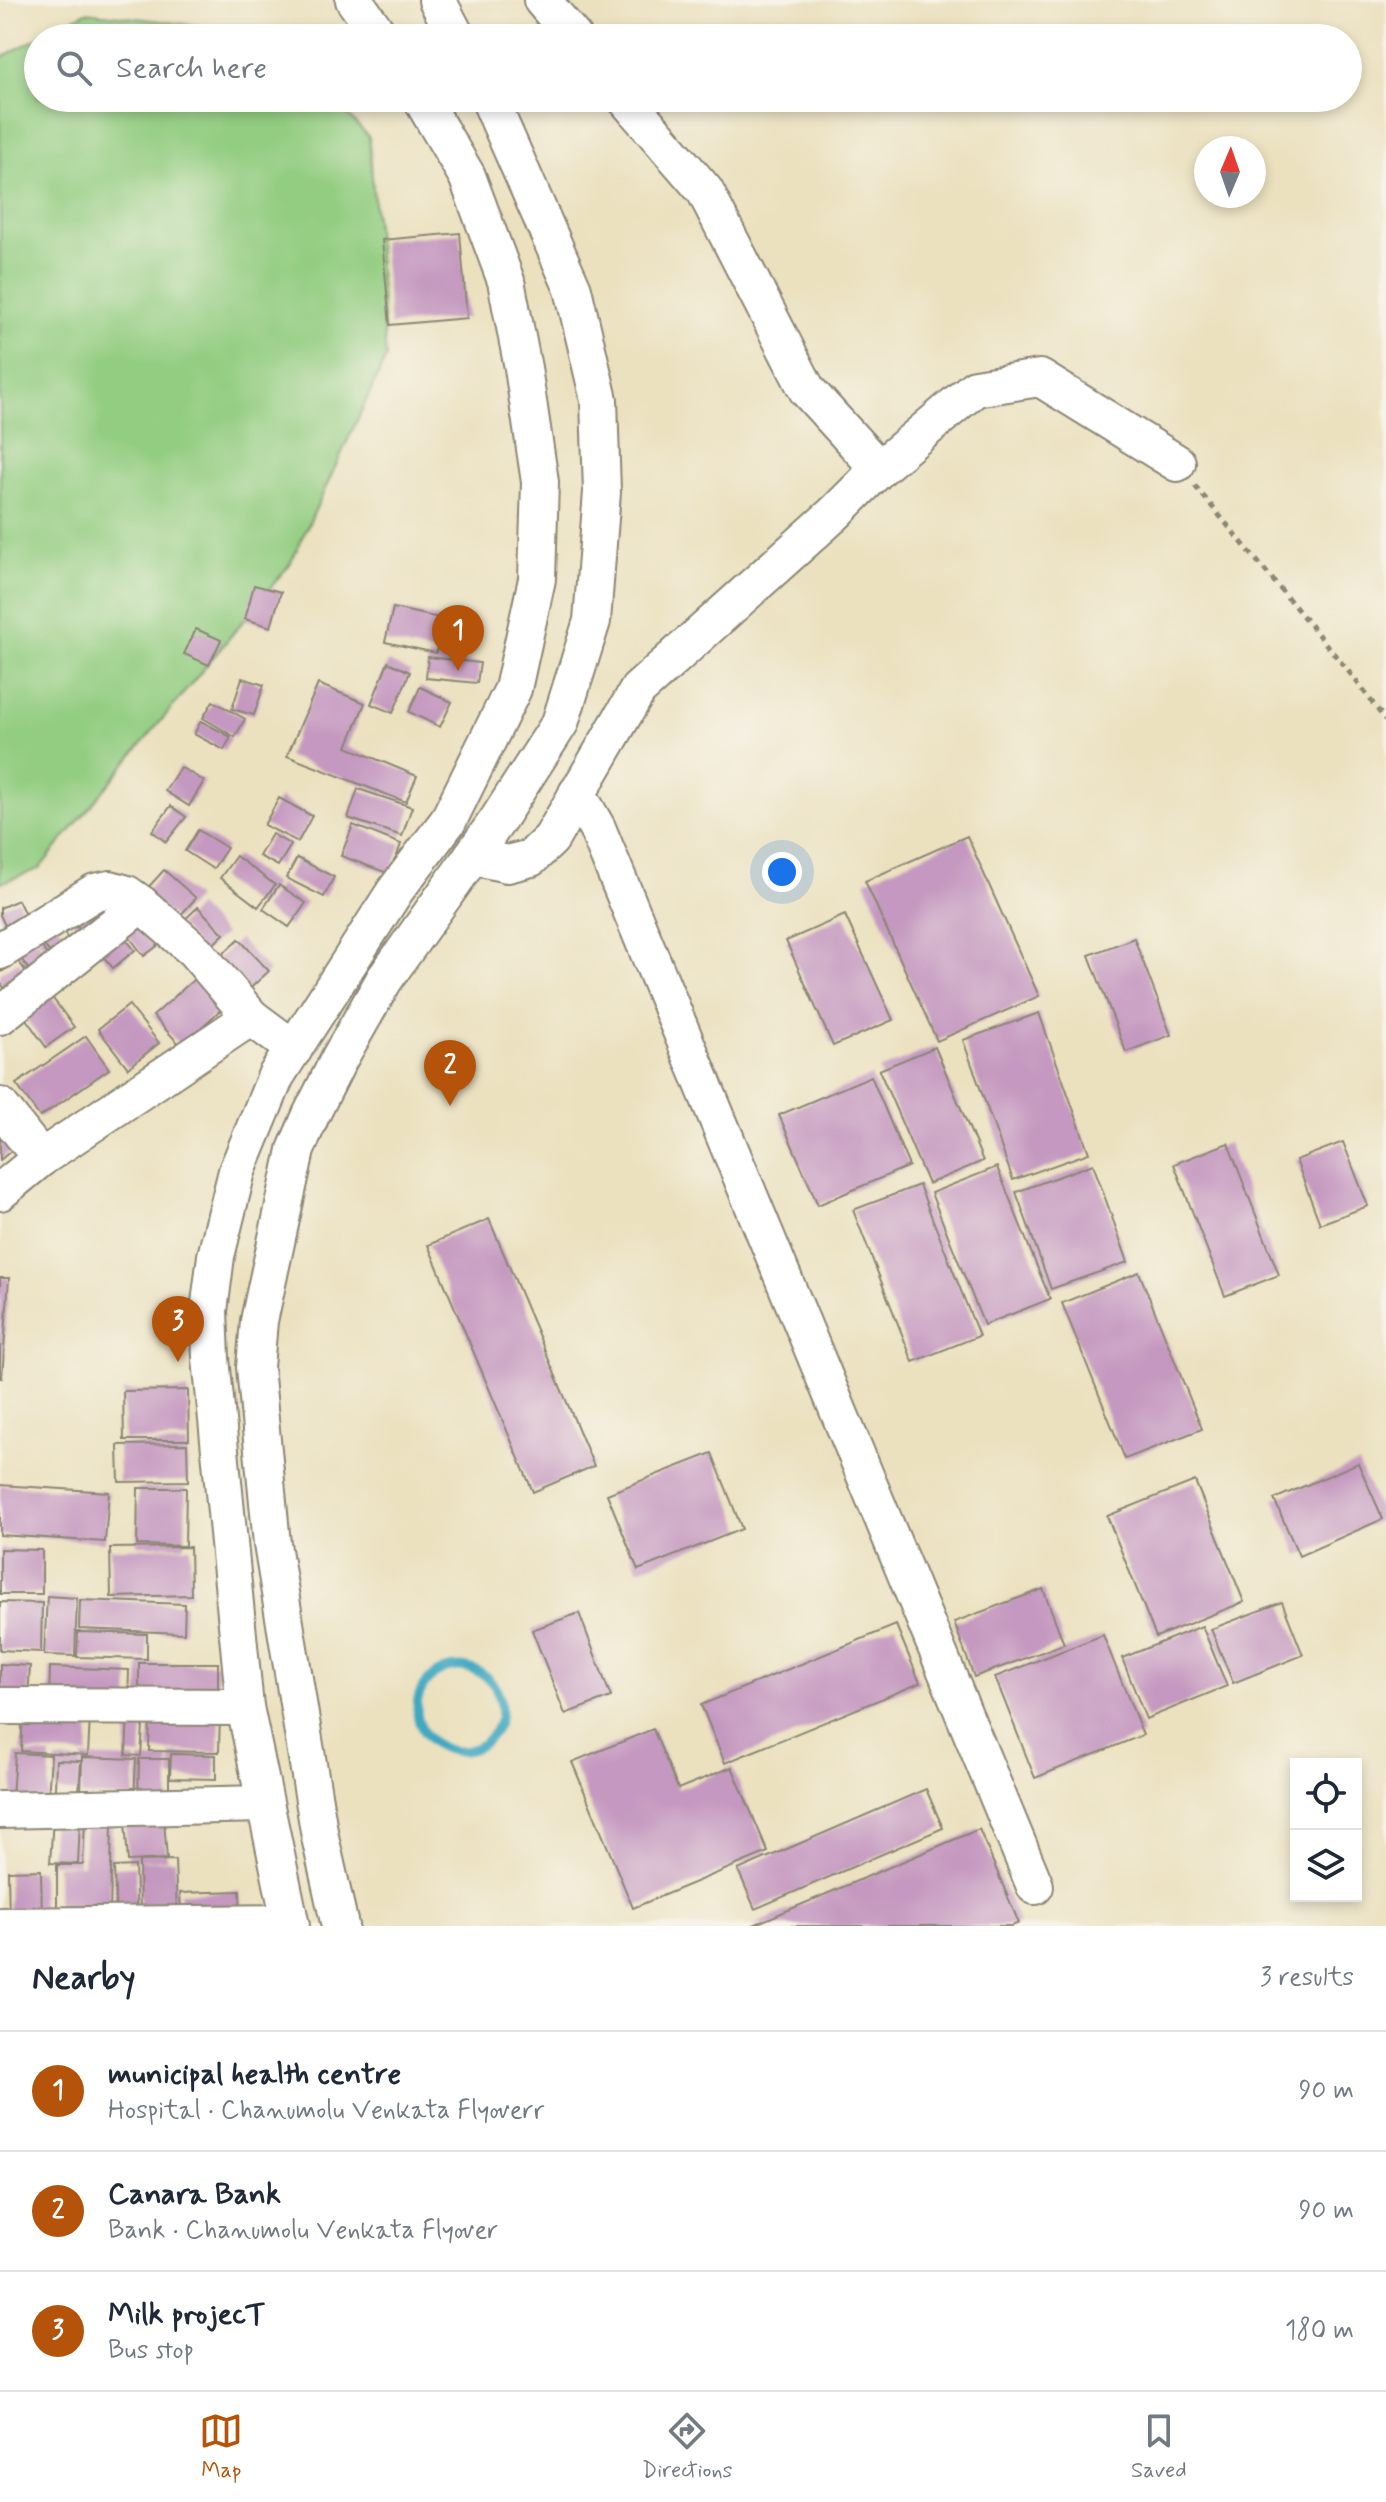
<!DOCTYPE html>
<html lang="en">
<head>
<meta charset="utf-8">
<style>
  :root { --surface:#fff; --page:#f2f2f3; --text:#1f2937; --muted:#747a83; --line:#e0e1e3; --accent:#b45309 }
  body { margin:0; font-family:Mynerve,sans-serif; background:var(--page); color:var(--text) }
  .controls { position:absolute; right:24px; bottom:24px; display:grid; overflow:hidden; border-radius:0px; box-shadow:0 4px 12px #0003 }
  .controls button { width:72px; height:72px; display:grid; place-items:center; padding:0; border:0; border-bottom:2px solid var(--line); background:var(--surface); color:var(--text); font:40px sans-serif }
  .compass { position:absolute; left:1194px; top:136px; width:72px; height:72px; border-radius:50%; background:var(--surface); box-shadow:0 4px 12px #0003; rotate:2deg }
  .you { position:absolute; left:782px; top:872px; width:28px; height:28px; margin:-20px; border:6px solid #fff; border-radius:50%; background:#1a73e8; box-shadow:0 0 0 12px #1a73e833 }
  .badge { display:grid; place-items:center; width:52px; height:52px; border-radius:50%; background:var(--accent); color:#fff; font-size:26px; font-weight:700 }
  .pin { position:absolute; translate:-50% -66px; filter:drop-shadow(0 2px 4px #0008) }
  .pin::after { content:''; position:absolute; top:42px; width:28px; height:24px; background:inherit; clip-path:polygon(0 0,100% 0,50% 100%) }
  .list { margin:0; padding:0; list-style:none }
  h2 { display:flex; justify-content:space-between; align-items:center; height:104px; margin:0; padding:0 32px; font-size:34px }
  h2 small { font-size:26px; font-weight:400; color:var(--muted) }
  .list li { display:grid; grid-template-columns:52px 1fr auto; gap:24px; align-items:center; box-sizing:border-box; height:120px; padding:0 32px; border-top:2px solid var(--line) }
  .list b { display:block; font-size:30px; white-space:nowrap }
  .list p { margin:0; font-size:26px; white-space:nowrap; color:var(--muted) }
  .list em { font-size:26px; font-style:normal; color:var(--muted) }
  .icon { flex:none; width:44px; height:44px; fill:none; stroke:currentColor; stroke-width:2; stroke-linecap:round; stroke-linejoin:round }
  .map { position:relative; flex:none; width:1386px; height:1926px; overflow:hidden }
  .search { position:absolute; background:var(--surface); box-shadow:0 4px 12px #0003; left:24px; right:24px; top:24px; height:88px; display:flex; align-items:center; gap:20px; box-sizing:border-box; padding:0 28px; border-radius:44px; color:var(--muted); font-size:30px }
  .sheet { height:464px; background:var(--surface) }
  nav { display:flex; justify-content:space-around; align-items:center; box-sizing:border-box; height:112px; border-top:2px solid var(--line); background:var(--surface); font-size:22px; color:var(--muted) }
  nav a { display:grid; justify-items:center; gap:4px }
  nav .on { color:var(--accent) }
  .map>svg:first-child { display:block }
  .green { fill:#93cd81; stroke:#5f7c56; stroke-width:2 }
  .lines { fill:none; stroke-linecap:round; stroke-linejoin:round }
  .stream { stroke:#41a9c1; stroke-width:9 }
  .building { fill:#c498c0 }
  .minor-casing { stroke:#8b8675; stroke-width:40 }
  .path { stroke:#8b8675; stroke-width:5; stroke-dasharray:6 6; stroke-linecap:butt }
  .minor { stroke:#fff; stroke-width:36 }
</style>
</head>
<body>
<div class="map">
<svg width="1386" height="1926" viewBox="0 0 1386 1926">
  <rect width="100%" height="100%" fill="#f7f3e8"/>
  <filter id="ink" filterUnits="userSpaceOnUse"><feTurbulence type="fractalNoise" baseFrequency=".0125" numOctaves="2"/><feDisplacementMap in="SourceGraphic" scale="16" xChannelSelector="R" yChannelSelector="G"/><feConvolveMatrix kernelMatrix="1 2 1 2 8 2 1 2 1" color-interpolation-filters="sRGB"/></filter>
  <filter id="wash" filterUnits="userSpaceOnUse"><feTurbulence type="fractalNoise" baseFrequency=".006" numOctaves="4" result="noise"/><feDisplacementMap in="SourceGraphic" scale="32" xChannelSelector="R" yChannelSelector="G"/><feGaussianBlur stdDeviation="1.8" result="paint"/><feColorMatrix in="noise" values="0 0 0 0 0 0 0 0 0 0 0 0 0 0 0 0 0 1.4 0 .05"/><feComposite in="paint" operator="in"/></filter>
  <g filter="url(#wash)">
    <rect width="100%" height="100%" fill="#ebe1bf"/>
    <path class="green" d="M86 12 268 34 272 38H38V98H331L369 137 386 358 290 564 39 869 0 883V58Z"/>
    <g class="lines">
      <circle class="stream" cx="459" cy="1709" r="42"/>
    </g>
    <g id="blocks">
      <g class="building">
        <path d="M460 233 467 318 390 325 382 240Z"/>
        <path d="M254 585 281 592 271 627 245 619Z"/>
        <path d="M393 608 444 619 436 653 385 642Z"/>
        <path d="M196 629 221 640 209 665 184 654Z"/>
        <path d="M428 657 480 663 477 683 426 678Z"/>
        <path d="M388 662 410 672 393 713 371 704Z"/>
        <path d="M242 678 264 685 254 715 232 709Z"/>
        <path d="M318 684 365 703 347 747 417 776 406 802 287 756Z"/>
        <path d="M420 687 452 702 440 727 409 712Z"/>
        <path d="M213 701 245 719 235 737 203 718Z"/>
        <path d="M201 721 231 737 224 750 194 734Z"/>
        <path d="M180 767 204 781 189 806 165 791Z"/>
        <path d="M358 789 412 807 402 836 348 818Z"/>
        <path d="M279 798 312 816 298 842 264 825Z"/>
        <path d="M171 806 186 817 166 842 152 831Z"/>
        <path d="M353 825 401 844 390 874 341 856Z"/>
        <path d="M198 830 227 848 213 869 185 851Z"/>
        <path d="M272 834 291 845 278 866 259 856Z"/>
        <path d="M967 836 1039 996 937 1041 865 881Z"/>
        <path d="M236 856 275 885 258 907 220 878Z"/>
        <path d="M297 858 334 877 324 897 286 878Z"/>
        <path d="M164 870 196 898 176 920 144 892Z"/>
        <path d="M279 885 306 903 289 927 263 909Z"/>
        <path d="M101 898 115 919 84 939 71 917Z"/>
        <path d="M18 900 30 925 9 934 0 915V908Z"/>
        <path d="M198 907 224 934 204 953 179 925Z"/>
        <path d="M145 913 165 940 144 956 124 930Z"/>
        <path d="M845 915 893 1020 833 1046 786 941Z"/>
        <path d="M55 922 74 946 56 960 37 937Z"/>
        <path d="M118 930 135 950 113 968 96 948Z"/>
        <path d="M36 938 51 961 32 974 16 951Z"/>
        <path d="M1134 938 1171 1035 1126 1052 1089 955Z"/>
        <path d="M239 939 269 971 243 995 213 963Z"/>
        <path d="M18 961 30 977 7 992 0 982V973Z"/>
        <path d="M201 973 228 1003 181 1046 153 1016Z"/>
        <path d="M51 996 74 1027 46 1047 24 1016Z"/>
        <path d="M129 1005 159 1043 128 1068 98 1029Z"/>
        <path d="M1039 1013 1089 1153 1013 1180 963 1040Z"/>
        <path d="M86 1036 109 1069 40 1117 16 1084Z"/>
        <path d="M935 1047 983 1161 928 1184 879 1070Z"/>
        <path d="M871 1076 909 1166 818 1205 779 1115Z"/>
        <path d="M0 1124 18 1145 0 1160Z"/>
        <path d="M1343 1142 1368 1206 1320 1224 1296 1160Z"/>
        <path d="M1228 1143 1279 1275 1225 1296 1174 1164Z"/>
        <path d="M1093 1164 1128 1262 1051 1289 1016 1192Z"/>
        <path d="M997 1167 1050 1299 984 1325 931 1193Z"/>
        <path d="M919 1185 979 1336 913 1362 853 1210Z"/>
        <path d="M489 1219 594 1466 533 1492 428 1245Z"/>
        <path d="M1139 1272 1202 1429 1125 1459 1062 1303Z"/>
        <path d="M0 1278H9L2 1378H0Z"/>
        <path d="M188 1390 189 1440H124L123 1391Z"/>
        <path d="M187 1444 188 1481 119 1482 118 1445Z"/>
        <path d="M712 1453 742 1529 638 1570 607 1494Z"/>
        <path d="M1358 1463 1383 1519 1299 1556 1274 1499Z"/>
        <path d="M1195 1481 1244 1602 1156 1637 1107 1516Z"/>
        <path d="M0 1485 109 1492 105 1542 0 1535Z"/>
        <path d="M138 1488H186L185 1546 137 1545Z"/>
        <path d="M190 1547 191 1595 111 1597 110 1548Z"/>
        <path d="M0 1549 42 1550V1594H0Z"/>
        <path d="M1043 1589 1064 1644 974 1677 954 1622Z"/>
        <path d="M47 1596 77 1598 75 1656 44 1655Z"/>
        <path d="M80 1600 185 1604 184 1633 79 1629Z"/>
        <path d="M0 1602 42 1603 41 1652 0 1650Z"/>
        <path d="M1282 1602 1303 1655 1233 1683 1211 1629Z"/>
        <path d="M579 1613 611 1697 565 1714 532 1630Z"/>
        <path d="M896 1625 920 1683 725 1763 701 1705Z"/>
        <path d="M1202 1626 1227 1686 1146 1719 1122 1658Z"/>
        <path d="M78 1632 147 1634V1659L77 1657Z"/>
        <path d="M1103 1635 1143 1735 1035 1778 995 1677Z"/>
        <path d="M139 1663H218V1697L139 1698Z"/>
        <path d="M0 1664 30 1666 28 1700 0 1698Z"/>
        <path d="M50 1667 129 1670 128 1705 49 1702Z"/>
        <path d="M23 1712 90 1716 88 1755 21 1751Z"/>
        <path d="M128 1712 144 1713 141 1756 126 1755Z"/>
        <path d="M150 1713 220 1714 219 1752 149 1751Z"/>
        <path d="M653 1729 678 1789 732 1767 768 1852 633 1908 572 1762Z"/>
        <path d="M15 1753 51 1755 48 1800 12 1798Z"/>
        <path d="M171 1754 216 1755V1779L170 1778Z"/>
        <path d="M82 1757 136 1759 134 1798 81 1796Z"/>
        <path d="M139 1759H169V1803H138Z"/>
        <path d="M56 1760 81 1761 79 1793 55 1791Z"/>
        <path d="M926 1789 943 1828 755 1909 738 1870Z"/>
        <path d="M53 1819 80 1820 78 1864 50 1863Z"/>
        <path d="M164 1819 167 1859 128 1861 125 1822Z"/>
        <path d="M85 1821 112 1823 110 1918H57V1865H83Z"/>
        <path d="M979 1829 1019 1923 1012 1926H751Z"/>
        <path d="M175 1860 177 1913 140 1915 139 1861Z"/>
        <path d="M135 1866 137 1920 116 1921 114 1867Z"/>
        <path d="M41 1870 42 1920 9 1921 8 1871Z"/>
        <path d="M240 1891 241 1914 181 1916 180 1893Z"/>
      </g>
    </g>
  </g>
  <g filter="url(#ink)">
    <use href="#blocks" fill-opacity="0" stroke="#8b8675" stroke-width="2"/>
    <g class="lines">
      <g class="minor-casing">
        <g id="minor">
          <path d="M354 0 381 38"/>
          <path d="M437 0 457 38"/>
          <path d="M542 0 574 38"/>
          <path d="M625 98 705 191 807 390 879 469"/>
          <path d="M577 793 597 828 1035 1886"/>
          <path d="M472 856 507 864 531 858 551 839 638 690 835 513 879 469 975 388 1040 378 1177 463"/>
          <path d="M0 951 95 892 110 889 127 894 141 904 195 951 251 1017"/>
          <path d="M0 1016 141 904"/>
          <path d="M0 1106 41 1158"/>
          <path d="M0 1192 41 1158 251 1017 294 1049"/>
          <path d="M0 1706 245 1707"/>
          <path d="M0 1810 264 1804"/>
          <path d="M0 1926 290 1923"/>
          <path d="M291 1926 245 1707 211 1358 209 1311 216 1256 237 1171 276 1076 395 891 448 821 513 689 537 579 540 482 523 368 506 281 467 176 421 98"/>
          <path d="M340 1926 320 1837 272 1544 255 1367 259 1321 296 1150 311 1115 339 1059 384 980 497 821 560 723 592 621 602 492 599 400 573 289 489 98"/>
        </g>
      </g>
      <path class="path" d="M1195 486 1354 678 1386 721"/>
      <use href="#minor" class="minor"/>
    </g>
  </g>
</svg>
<div class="controls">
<button><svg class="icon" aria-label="locate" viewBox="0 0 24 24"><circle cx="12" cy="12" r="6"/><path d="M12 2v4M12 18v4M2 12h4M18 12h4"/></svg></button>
<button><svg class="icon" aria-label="layers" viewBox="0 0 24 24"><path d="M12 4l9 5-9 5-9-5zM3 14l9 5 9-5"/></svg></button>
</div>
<svg class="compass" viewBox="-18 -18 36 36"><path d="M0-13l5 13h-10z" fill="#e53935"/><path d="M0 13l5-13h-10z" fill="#747a83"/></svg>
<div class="you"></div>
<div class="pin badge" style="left:458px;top:671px">1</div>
<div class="pin badge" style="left:450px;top:1106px">2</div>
<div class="pin badge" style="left:178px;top:1362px">3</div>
<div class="search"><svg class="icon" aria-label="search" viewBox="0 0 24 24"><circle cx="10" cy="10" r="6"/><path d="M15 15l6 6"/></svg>Search here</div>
</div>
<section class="sheet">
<h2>Nearby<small>3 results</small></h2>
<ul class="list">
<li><span class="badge">1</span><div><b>municipal health centre</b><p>Hospital · Chanumolu Venkata Flyoverr</p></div><em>90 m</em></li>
<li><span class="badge">2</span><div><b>Canara Bank</b><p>Bank · Chanumolu Venkata Flyover</p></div><em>90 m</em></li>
<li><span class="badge">3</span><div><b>Milk projecT</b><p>Bus stop</p></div><em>180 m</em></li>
</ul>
</section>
<nav>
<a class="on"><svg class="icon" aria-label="map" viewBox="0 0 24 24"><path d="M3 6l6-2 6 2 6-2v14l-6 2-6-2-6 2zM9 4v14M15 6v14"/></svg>Map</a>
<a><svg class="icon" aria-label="directions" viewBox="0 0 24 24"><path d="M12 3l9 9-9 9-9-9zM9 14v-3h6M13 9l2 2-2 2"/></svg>Directions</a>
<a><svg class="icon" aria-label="saved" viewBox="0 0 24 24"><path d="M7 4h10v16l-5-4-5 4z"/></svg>Saved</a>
</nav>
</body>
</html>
